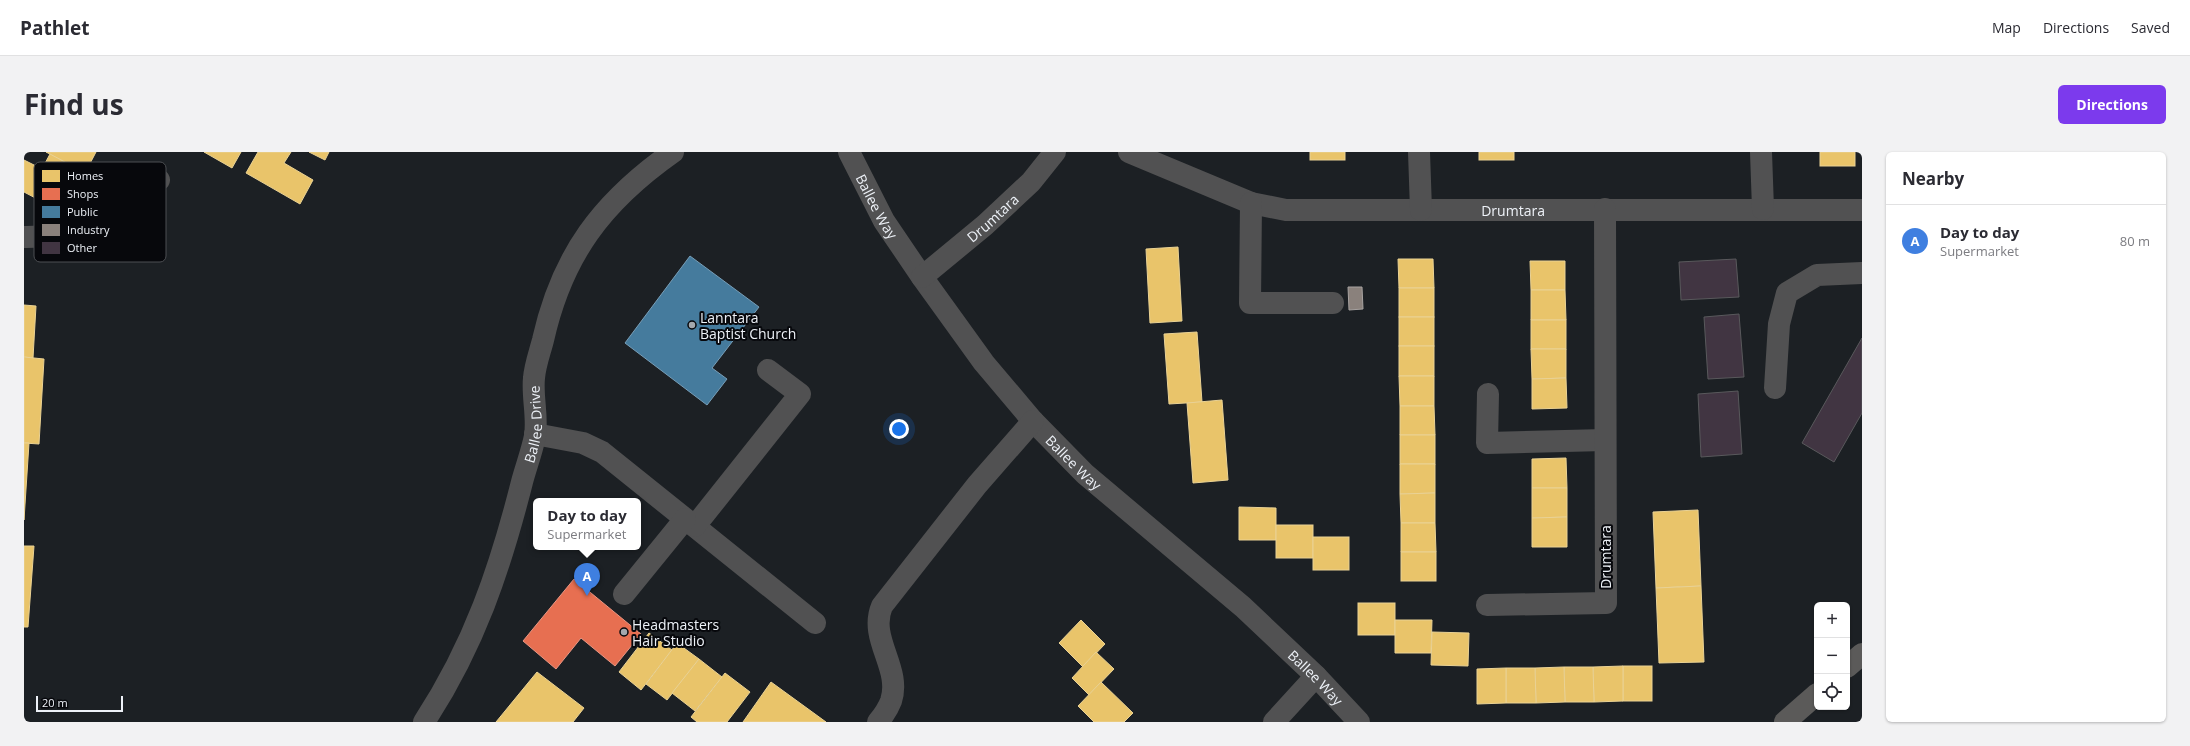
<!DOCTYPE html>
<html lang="en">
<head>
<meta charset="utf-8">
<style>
  :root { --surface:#fff; --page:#f2f2f3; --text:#2b2b33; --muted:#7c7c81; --line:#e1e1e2; --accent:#7c3aed }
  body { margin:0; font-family:"Open Sans",sans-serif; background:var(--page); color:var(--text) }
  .controls { position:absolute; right:12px; bottom:12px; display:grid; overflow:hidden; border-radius:6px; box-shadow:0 1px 3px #0004 }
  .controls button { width:36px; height:36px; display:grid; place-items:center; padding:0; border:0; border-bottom:1px solid var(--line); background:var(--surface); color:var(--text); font:20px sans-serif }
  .scale { position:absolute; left:12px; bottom:10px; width:87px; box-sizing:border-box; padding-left:4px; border:2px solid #edf1f7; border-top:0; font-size:11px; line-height:14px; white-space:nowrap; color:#edf1f7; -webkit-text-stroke:3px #07080c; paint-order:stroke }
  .you { position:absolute; left:875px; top:277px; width:14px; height:14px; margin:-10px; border:3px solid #fff; border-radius:50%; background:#1a73e8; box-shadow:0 0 0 6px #1a73e833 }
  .badge { display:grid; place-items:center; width:26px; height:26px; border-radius:50%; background:var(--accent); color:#fff; font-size:13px; font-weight:700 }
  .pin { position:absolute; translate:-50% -33px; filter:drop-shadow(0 1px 2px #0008) }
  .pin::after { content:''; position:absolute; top:21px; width:14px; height:12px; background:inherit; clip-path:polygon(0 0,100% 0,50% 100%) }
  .popup { position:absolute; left:509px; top:346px; width:108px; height:52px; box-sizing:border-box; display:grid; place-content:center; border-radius:6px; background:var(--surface); filter:drop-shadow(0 1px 3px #0005); font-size:13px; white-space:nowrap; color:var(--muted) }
  .popup b { font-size:15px; color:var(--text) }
  .popup::after { content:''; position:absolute; left:50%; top:100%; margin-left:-8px; border:8px solid transparent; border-top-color:var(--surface) }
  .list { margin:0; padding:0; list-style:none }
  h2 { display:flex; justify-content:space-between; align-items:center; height:52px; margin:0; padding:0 16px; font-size:17px }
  h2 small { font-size:13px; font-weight:400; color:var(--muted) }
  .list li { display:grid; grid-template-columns:26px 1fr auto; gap:12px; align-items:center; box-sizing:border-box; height:72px; padding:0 16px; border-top:1px solid var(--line) }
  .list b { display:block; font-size:15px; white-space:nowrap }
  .list p { margin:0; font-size:13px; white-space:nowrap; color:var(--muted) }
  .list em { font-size:13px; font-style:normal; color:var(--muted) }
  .icon { flex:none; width:22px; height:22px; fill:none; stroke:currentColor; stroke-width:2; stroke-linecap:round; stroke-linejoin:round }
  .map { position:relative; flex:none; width:1838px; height:570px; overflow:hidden; border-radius:6px }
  header { display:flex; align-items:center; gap:24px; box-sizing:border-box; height:56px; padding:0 20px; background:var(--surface); border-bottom:1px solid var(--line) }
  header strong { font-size:19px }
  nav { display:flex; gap:22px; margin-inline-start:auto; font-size:14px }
  .intro { display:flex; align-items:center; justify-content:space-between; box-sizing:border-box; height:96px; padding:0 24px }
  h1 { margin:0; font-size:28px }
  .button { padding:10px 18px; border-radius:6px; background:var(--accent); color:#fff; font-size:14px; font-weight:700 }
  main { display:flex; gap:24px; padding:0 24px }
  aside { flex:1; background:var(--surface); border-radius:6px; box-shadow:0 1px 3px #0004 }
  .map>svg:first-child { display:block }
  .homes { fill:#e9c46a; stroke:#ead294 }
  .shops { fill:#e76f51; stroke:#e99683 }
  .public { fill:#457b9d; stroke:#779eb8 }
  .industry { fill:#8a817c; stroke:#a8a3a1 }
  .building { fill:#413542; stroke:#59595c }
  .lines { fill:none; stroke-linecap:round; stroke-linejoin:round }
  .minor { stroke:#515152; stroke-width:22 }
  .major { stroke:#5b5a59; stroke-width:22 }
  .poi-dot { fill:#a4a8ad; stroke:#07080c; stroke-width:1.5 }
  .labels { text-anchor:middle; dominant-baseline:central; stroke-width:4; stroke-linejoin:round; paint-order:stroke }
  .street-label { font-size:14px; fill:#edf1f7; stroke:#07080c }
  .poi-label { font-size:14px; fill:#edf1f7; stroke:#07080c; text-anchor:start }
  .key { fill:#07080c; stroke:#4c4e52; stroke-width:1 }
  .key-label { font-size:11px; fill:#edf1f7 }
</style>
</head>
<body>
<header>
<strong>Pathlet</strong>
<nav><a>Map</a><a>Directions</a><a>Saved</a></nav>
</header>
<div class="intro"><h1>Find us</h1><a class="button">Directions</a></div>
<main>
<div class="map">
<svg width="1838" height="570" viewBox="0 0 1838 570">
  <rect width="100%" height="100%" fill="#1c2024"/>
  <g class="homes">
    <path d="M22 0H72L61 21Z"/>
    <path d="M180 0H217L208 16Z"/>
    <path d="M234 0H267L260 11 289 28 276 52 222 21Z"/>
    <path d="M285 0H305L301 8Z"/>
    <rect x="1286" y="0" width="35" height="8"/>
    <rect x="1455" y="0" width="35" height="8"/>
    <rect x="1796" y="0" width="35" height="14"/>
    <path d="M26 2 61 21 40 61 0 40V8L18 17Z"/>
    <path d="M1154 95 1158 169 1126 171 1122 97Z"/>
    <path d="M1374 107H1409L1410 136H1375Z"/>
    <path d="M1506 109H1541V138H1507Z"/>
    <rect x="1375" y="136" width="35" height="29"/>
    <path d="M1507 138H1541L1542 168H1507Z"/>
    <path d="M0 153 12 154 9 206 0 205Z"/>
    <rect x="1375" y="165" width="35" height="29"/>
    <rect x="1507" y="168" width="35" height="29"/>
    <path d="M1173 180 1178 250 1145 252 1140 182Z"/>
    <rect x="1375" y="194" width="35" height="30"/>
    <path d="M1507 197H1542V226L1508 227Z"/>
    <path d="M0 205 20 207 15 292 0 291Z"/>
    <path d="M1375 224H1410V254H1376Z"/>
    <path d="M1542 226 1543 256 1508 257V227Z"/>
    <path d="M1198 248 1204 328 1169 331 1163 251Z"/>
    <path d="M1376 254H1410L1411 283H1376Z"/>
    <rect x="1376" y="283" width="35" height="29"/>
    <path d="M0 291H5L0 368Z"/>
    <path d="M1542 306 1543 336H1508V307Z"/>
    <path d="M1376 312H1411V341L1376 342Z"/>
    <path d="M1508 336H1543V365L1508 366Z"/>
    <path d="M1411 341V371H1377L1376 342Z"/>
    <path d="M1215 355 1252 356V388H1215Z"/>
    <path d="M1674 358 1677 434 1632 436 1629 360Z"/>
    <path d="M1543 365V395H1508V366Z"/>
    <path d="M1377 371H1411L1412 400H1377Z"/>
    <rect x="1252" y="373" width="37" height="33"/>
    <rect x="1289" y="385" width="36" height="33"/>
    <path d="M0 394H10L4 475H0Z"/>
    <rect x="1377" y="400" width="35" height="29"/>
    <path d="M1677 434 1680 510 1635 511 1632 436Z"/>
    <rect x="1334" y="451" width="37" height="32"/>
    <path d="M1057 468 1081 492 1059 515 1035 491Z"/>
    <path d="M1371 468H1408L1407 501H1371Z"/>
    <path d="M1408 480 1445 481 1444 514 1407 513Z"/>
    <path d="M625 481 648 498 617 538 595 520Z"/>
    <path d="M653 491 675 507 643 548 622 532Z"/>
    <path d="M1072 500 1090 517 1065 543 1048 526Z"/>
    <path d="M675 507 698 525 671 559 648 541Z"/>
    <rect x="1599" y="514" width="29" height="35"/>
    <path d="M1599 514V549L1570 550 1569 515Z"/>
    <path d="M1540 515H1569L1570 550H1541Z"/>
    <path d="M1540 515 1541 550 1512 551 1511 516Z"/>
    <path d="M1482 516H1511L1512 551H1482Z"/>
    <path d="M1482 516V551L1453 552V517Z"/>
    <path d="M513 520 560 556 549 570H472Z"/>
    <path d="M701 521 726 540 703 570H673L667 565Z"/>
    <path d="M747 530 802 570H719Z"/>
    <path d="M1077 530 1109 561 1100 570H1070L1054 554Z"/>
  </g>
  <path class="shops" d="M550 427 617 482 591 514 557 486 532 517 499 489Z"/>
  <path class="public" d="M666 104 735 155 688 216 703 227 683 253 601 191Z"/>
  <path class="industry" d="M1324 135H1338L1339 157 1325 158Z"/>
  <g class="building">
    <path d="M1712 107 1715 145 1657 148 1655 110Z"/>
    <path d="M1715 162 1720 225 1684 227 1680 165Z"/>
    <path d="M1838 186V261L1810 310 1778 291Z"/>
    <path d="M1714 239 1718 302 1677 305 1674 242Z"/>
  </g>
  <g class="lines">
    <g class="minor">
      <path id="s1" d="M825 0 860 69 898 125 960 211 1009 269 1061 322 1219 455 1292 524 1335 570"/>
      <path id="s2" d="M1105 0 1227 51 1262 58H1838"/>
      <path d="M1395 0 1397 58"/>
      <path d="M1737 0 1739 57"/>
      <path d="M1227 51 1226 151H1309"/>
      <path d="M0 85C50 86 95 54 135 28"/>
      <path id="s3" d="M898 125 961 73 1007 30 1031 0"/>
      <path d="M1751 236 1755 172 1763 141 1793 123 1838 121"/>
      <path d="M1464 242 1463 291 1581 288"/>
      <path d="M511 282 559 291 578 300 791 471"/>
      <path d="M671 374 776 242 744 218"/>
      <path d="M600 442 661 367"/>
      <path d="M1463 453 1582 451 1581 57"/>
      <path id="s4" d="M400 570C450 494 476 417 498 330 502 315 508 299 511 284 514 265 508 244 510 226 511 213 516 200 519 188 538 103 578 50 649 0"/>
      <path d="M854 570C859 564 864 557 867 549 878 516 844 487 858 454L953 333 1009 269"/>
      <path d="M1250 570 1292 524"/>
    </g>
    <g class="major">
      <path d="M1823 515 1838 502"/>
      <path d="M1761 570 1793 542"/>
    </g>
  </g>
  <g class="poi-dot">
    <circle cx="668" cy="173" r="4"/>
    <circle cx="600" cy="480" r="4"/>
  </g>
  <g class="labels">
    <g class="street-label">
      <text stroke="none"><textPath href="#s1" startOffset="61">Ballee Way</textPath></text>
      <text stroke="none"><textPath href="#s2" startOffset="395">Drumtara</textPath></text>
      <text stroke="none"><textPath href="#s3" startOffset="92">Drumtara</textPath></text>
      <text stroke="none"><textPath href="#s4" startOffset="320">Ballee Drive</textPath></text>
      <text stroke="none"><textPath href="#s1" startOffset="385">Ballee Way</textPath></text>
      <text transform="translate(1581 405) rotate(-90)">Drumtara</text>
      <text stroke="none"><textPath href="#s1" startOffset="709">Ballee Way</textPath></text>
    </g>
    <g class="poi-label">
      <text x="676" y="165">Lanntara<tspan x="676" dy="16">Baptist Church</tspan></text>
      <text x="608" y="472">Headmasters<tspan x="608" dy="16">Hair Studio</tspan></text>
    </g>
  </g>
  <rect x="10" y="10" width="132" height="100" rx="6" class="key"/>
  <rect x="18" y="18" width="18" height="12" fill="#e9c46a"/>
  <rect x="18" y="36" width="18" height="12" fill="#e76f51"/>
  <rect x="18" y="54" width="18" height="12" fill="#457b9d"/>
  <rect x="18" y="72" width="18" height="12" fill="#8a817c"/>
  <rect x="18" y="90" width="18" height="12" fill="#413542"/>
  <g class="key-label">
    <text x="43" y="28">Homes</text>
    <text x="43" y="46">Shops</text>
    <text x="43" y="64">Public</text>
    <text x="43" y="82">Industry</text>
    <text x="43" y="100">Other</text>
  </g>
</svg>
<div class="controls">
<button>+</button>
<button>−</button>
<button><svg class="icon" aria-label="locate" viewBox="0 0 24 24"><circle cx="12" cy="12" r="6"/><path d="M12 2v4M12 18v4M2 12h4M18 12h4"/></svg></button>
</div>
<div class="scale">20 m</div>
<div class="you"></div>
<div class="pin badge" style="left:563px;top:444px;background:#3f7fe0">A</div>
<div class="popup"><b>Day to day</b>Supermarket</div>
</div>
<aside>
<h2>Nearby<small></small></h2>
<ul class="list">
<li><span class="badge" style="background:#3f7fe0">A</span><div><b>Day to day</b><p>Supermarket</p></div><em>80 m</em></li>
</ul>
</aside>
</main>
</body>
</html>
